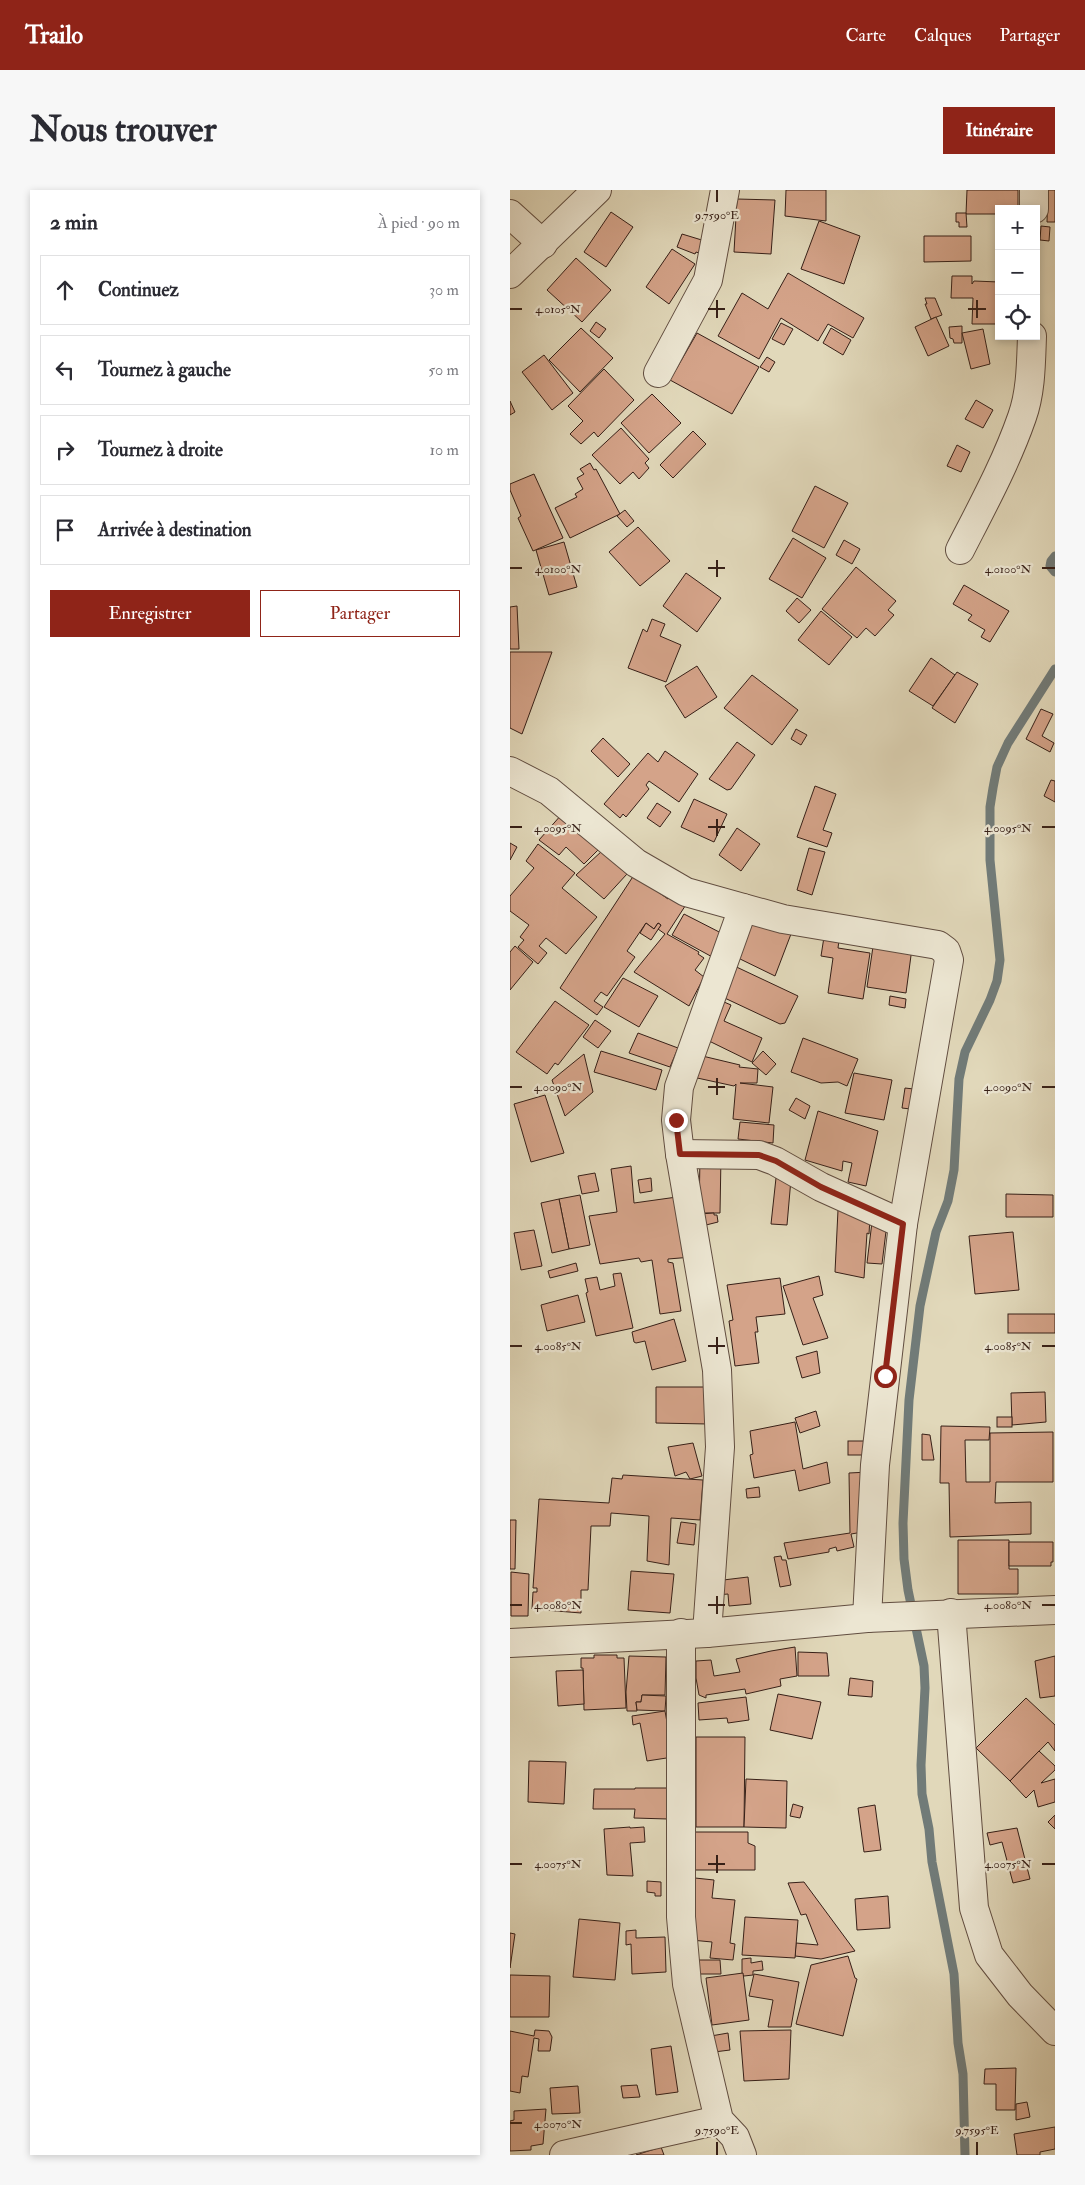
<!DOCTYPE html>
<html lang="fr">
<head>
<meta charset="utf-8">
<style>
  :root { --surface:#fff; --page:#f7f7f7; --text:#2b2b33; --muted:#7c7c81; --line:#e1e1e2; --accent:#8f2418 }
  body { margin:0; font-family:"IM FELL Double Pica",serif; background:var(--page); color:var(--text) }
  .controls { position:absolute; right:15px; top:15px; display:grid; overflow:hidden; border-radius:0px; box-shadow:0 2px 8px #0003 }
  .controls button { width:45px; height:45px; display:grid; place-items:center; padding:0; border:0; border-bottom:1px solid var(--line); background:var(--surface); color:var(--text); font:25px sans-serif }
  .stop { position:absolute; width:15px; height:15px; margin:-11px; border:4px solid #8f2418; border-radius:50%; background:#fff }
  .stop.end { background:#8f2418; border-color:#fff; box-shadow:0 1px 5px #0008 }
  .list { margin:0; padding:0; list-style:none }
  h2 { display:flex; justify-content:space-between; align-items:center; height:65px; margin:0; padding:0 20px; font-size:21px }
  h2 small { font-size:16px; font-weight:400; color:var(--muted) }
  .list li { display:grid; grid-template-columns:32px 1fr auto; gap:15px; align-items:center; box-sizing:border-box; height:70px; margin:0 10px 10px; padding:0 10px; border:1px solid var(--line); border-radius:0px }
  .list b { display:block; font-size:19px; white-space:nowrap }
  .list em { font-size:16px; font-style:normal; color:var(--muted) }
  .actions { display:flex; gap:10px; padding:15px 20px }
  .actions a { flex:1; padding:11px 0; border:1px solid var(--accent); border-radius:0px; text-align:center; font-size:18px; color:var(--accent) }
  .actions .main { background:var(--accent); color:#fff }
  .icon { flex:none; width:28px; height:28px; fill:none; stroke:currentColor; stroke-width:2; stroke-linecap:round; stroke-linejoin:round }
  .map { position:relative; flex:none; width:545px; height:1965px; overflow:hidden; border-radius:0px }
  header { display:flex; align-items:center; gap:30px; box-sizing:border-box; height:70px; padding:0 25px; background:var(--accent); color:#fff }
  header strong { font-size:24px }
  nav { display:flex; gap:28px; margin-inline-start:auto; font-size:18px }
  .intro { display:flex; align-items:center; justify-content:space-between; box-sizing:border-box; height:120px; padding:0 30px }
  h1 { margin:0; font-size:35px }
  .button { padding:12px 22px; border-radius:0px; background:var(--accent); color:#fff; font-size:18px; font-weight:700 }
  main { display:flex; gap:30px; padding:0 30px }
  aside { flex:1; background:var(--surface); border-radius:0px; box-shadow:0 2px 8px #0003 }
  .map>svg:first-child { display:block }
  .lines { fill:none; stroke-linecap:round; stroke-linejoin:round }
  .stream { stroke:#717b78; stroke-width:9 }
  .building { fill:#d4a389; stroke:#361f17 }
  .street-casing { stroke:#614d40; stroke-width:30 }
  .street { stroke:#ece6d2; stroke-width:28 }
  .route { stroke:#8f2418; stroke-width:6 }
  .ticks { fill:none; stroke:#361f17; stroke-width:2 }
  .ticks-label { font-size:12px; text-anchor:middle; fill:#361f17; stroke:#ece6d2; stroke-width:4.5; stroke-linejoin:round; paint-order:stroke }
</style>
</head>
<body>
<header>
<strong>Trailo</strong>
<nav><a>Carte</a><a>Calques</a><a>Partager</a></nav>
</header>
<div class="intro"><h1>Nous trouver</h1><a class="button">Itinéraire</a></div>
<main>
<aside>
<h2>2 min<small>À pied · 90 m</small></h2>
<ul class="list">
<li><svg class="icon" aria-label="ahead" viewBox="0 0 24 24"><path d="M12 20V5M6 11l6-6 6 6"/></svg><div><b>Continuez</b></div><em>30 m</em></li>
<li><svg class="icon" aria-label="left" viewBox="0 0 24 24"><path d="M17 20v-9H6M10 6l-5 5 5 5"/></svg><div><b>Tournez à gauche</b></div><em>50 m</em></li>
<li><svg class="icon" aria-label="right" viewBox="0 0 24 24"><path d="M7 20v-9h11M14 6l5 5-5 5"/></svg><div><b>Tournez à droite</b></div><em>10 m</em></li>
<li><svg class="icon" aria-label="arrive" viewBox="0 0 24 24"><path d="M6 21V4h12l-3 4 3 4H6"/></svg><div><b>Arrivée à destination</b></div></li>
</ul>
<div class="actions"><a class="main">Enregistrer</a><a>Partager</a></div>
</aside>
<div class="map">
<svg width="545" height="1965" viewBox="0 0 545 1965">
  <rect width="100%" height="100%" fill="#e1d8ba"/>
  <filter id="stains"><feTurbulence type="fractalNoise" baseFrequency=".004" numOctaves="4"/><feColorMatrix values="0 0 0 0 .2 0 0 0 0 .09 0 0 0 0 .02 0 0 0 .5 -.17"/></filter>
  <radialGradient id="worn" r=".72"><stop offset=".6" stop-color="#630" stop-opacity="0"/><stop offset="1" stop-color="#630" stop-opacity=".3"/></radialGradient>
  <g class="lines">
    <g class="stream">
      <path d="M545 366 541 371 540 376 545 382"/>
      <path d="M455 1965 453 1884 448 1853 444 1784 422 1672 419 1639 412 1604 411 1575 415 1498 414 1476 398 1400 394 1369 393 1333 399 1210 410 1116 426 1042 438 1011 444 980 449 889 455 862 480 810 487 791 490 770 480 670V617L483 598 487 577 498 553 545 479"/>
    </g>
  </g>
  <g class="building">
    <path d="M276 0H316V31L275 26Z"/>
    <path d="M457 0H508V19H489V24H456Z"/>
    <path d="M538 0H545V32H537Z"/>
    <path d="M227 9 265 10 261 64 224 62Z"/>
    <path d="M101 22 123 37 96 77 74 62Z"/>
    <path d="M446 23H456L457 37H449V32H446Z"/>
    <path d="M309 31 350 46 334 94 291 79Z"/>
    <path d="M531 36 540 37 539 51 530 50Z"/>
    <path d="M172 44 195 51 192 64 186 62 185 64 167 57Z"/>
    <path d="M414 46H461V71L414 72Z"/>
    <path d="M162 59 185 74 159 114 136 97Z"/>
    <path d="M66 68 101 100 72 132 37 100Z"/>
    <path d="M278 83 354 128 343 148 318 134 308 151 271 128 249 169 208 146 232 103 258 119Z"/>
    <path d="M442 86H462V94L464 91 489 92 488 134H462L463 108H441Z"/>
    <path d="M415 108H425L432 125 421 129 415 114H417Z"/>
    <path d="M426 127 439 156 418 166 405 137Z"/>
    <path d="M86 132 96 139 89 148 80 141Z"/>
    <path d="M271 133 283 139 274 155 262 149Z"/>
    <path d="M452 136V153H444L443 149 440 148 439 137Z"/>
    <path d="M71 138 103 168 70 202 39 170Z"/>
    <path d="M321 138 341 150 333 165 313 153Z"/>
    <path d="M473 139 480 174 461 179 452 143Z"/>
    <path d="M187 143 249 177 222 224 160 190Z"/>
    <path d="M34 165 63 203 42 220 12 182Z"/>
    <path d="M257 167 265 172 259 182 250 177Z"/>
    <path d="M94 179 124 210 88 247 84 242 71 254 60 244 73 231 58 216Z"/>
    <path d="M142 204 171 233 139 263 111 233Z"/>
    <path d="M466 210 483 220 473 238 455 229Z"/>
    <path d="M0 211 5 222 0 225Z"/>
    <path d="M111 238 139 269 135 273 139 278 129 289 123 282 110 294 82 265Z"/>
    <path d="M183 241 196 254 163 288 150 275Z"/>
    <path d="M447 255 460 262 451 282 437 276Z"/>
    <path d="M80 273 84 280 86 279 110 324 60 348 45 318 67 307 65 304 73 299 67 288 74 284 70 279Z"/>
    <path d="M24 284 53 348 23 361 8 328 11 326 0 300V294Z"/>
    <path d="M305 296 338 313 314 358 282 341Z"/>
    <path d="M115 320 124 331 117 337 107 326Z"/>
    <path d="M128 337 160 371 130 396 99 362Z"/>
    <path d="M283 348 316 368 292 408 259 389Z"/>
    <path d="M334 350 350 359 342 374 326 365Z"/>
    <path d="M54 352 67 397 39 405 26 360Z"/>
    <path d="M346 377 386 411 378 420 384 425 365 446 356 438 347 448 312 419Z"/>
    <path d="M176 383 211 408 187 442 153 416Z"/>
    <path d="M454 395 499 421 480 452 471 447 475 440 458 430 462 425 443 414Z"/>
    <path d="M287 408 301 420 289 433 276 421Z"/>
    <path d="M7 416 9 459H0V417Z"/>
    <path d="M311 421 342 447 319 475 288 450Z"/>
    <path d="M142 429 155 434 150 446 171 455 156 492 118 478 133 439 137 442Z"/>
    <path d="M0 462H42L12 544 0 538Z"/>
    <path d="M421 468 445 485 423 516 399 501Z"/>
    <path d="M187 476 207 507 175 528 155 496Z"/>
    <path d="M447 482 468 494 445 533 422 518Z"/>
    <path d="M242 485 288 520 262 555 214 518Z"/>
    <path d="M531 519 543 524 532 546 544 553 540 562 516 549Z"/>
    <path d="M286 539 297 545 291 555 281 549Z"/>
    <path d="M93 548 120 574 108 587 81 561Z"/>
    <path d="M227 552 245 565 221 599 217 600 199 589Z"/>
    <path d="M155 561 188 584 169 612 139 591 136 595 139 599 116 627 113 624 110 628 94 614 138 563 148 572Z"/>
    <path d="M541 590 545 591V612L534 606Z"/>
    <path d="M305 596 326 604 313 640 322 643 317 657 287 647Z"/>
    <path d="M184 609 217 624 204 652 171 637Z"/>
    <path d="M147 613 161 622 150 637 137 628Z"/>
    <path d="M52 624 92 656 74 674 56 657 49 665 29 650Z"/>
    <path d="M227 638 250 654 231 681 209 665Z"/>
    <path d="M0 653 7 657 0 670Z"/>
    <path d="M28 654 65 683 52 698 87 727 56 764 36 748 29 756 37 763 28 774 8 757 14 750 10 747 19 735 0 721V706L24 678 16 671Z"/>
    <path d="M299 658 315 662 302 705 287 700Z"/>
    <path d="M92 661 117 684 94 709 66 685Z"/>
    <path d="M124 685 158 709 164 700 179 710 157 744 189 762 188 764 194 768 185 780 194 787 179 816 124 782 155 744 148 739 151 735 148 733 144 739 136 733 117 761 125 767 97 806 91 802 84 811 93 817 87 825 50 798Z"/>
    <path d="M174 724 217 746 206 769 162 745Z"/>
    <path d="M240 725 281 744 265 786 226 767Z"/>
    <path d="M136 733 144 739 148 733 151 735 141 750 130 743Z"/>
    <path d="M314 747 329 750 328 758 360 763 353 809 318 803 323 768 311 766Z"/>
    <path d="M364 750 402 758 396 803 357 797Z"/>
    <path d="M5 756 23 772 0 800V762Z"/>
    <path d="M218 773 288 806 275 833 270 834 204 803Z"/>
    <path d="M113 788 148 806 129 837 94 817Z"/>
    <path d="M380 806 396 809 395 818 379 815Z"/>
    <path d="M45 811 79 835 48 875 45 873 37 884 6 862Z"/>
    <path d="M214 812 221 815 214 831 252 848 242 872 197 850Z"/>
    <path d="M85 830 101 841 88 858 73 847Z"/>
    <path d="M128 843 168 858 160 877 119 863Z"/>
    <path d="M293 848 348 869 337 896 328 892 311 893 281 882Z"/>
    <path d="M91 861 152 880 146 900 84 882Z"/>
    <path d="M253 861 266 874 256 885 242 873Z"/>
    <path d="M74 864 83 902 55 926 42 890Z"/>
    <path d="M184 864 230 875 229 877 248 879 247 893H230L263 897 259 933 223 929 226 894 224 896 178 886Z"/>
    <path d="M344 883 382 890 374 930 335 923Z"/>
    <path d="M395 898 412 900 409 920 392 918Z"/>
    <path d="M35 905 54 963 21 972 4 914Z"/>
    <path d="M286 908 300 916 295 929 279 920Z"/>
    <path d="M308 921 368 941 356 996 338 992 342 973 333 971 332 981 295 970Z"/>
    <path d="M230 932 264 935 263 953 228 949Z"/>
    <path d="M211 966 210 1023H189L190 967Z"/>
    <path d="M121 976 124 1013 174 1006 182 1067 158 1069V1072L163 1073 171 1121 150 1124 142 1070 131 1072 129 1068 90 1074 79 1026 107 1022 101 979Z"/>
    <path d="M85 983 89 1001 72 1004 68 986Z"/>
    <path d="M141 988 142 1001 130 1003 128 990Z"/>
    <path d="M266 988 281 989 277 1035 261 1034Z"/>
    <path d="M496 1004 543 1005V1027H496Z"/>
    <path d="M70 1005 80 1055 59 1059 49 1009Z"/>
    <path d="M49 1009 59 1059 42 1063 31 1013Z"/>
    <path d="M328 1020 360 1027 359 1044 357 1043 354 1088 325 1082Z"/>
    <path d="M204 1023V1025H207L208 1032 192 1036 188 1024Z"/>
    <path d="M362 1032 377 1033 372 1074 357 1073Z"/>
    <path d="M24 1040 32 1076 11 1080 4 1043Z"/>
    <path d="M503 1042 509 1100 465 1104 459 1046Z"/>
    <path d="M66 1073 68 1081 40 1088 38 1081Z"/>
    <path d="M111 1083 123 1138 86 1146 76 1103 78 1102 75 1089 87 1087 90 1100 105 1096 103 1084Z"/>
    <path d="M309 1086 313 1105 303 1108 318 1148 293 1155 273 1096Z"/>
    <path d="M270 1088 275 1124 246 1127 248 1142H245L249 1173 225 1176 219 1131 223 1130 217 1095Z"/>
    <path d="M68 1105 75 1132 37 1141 31 1115Z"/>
    <rect x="498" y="1124" width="47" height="19"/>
    <path d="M164 1129 176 1171 142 1180 135 1151 126 1153 124 1152 122 1142Z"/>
    <path d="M307 1161 310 1183 292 1188 286 1167Z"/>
    <path d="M146 1197H197L198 1234 146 1233Z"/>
    <path d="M535 1202 536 1232 502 1235 501 1203Z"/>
    <path d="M306 1221 310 1236 290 1243 285 1228Z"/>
    <rect x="487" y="1227" width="15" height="10"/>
    <path d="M285 1232 293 1279 317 1272 320 1293 289 1301 285 1280 244 1288 240 1265 243 1264 240 1241Z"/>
    <path d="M431 1236 480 1237 479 1250H455L456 1292H480V1243L543 1242V1292H486L485 1313 521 1312V1344L440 1347 439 1293H430Z"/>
    <path d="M412 1244 420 1245 424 1270H412Z"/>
    <rect x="338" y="1251" width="21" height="14"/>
    <path d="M183 1253 192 1286 180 1289 176 1282 165 1286 158 1257Z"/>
    <path d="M359 1282V1341L341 1344 344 1357 327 1361 326 1357 319 1359V1362L278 1369 274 1353 340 1343 339 1283Z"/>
    <path d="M113 1285 193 1290 190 1330 161 1328 159 1375 137 1371 139 1326 101 1323 100 1336H81L78 1400H71V1423L22 1419 23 1402H27V1398H23L29 1309 99 1313 102 1288 112 1289Z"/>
    <path d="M249 1297 250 1307 237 1308 236 1299Z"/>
    <path d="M0 1330H6L5 1379H0Z"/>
    <path d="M171 1332 186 1334 184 1355 167 1353Z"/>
    <path d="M448 1350H499V1379H508V1404H448Z"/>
    <path d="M499 1352H543V1372H541V1376H499Z"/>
    <path d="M271 1366 272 1370H276L281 1395 270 1397 264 1367Z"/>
    <path d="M121 1381 164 1384 160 1423 118 1420Z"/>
    <path d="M1 1382 19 1384 18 1426H1Z"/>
    <path d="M238 1387 241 1414 219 1416 218 1404 206 1405 205 1391Z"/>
    <path d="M285 1457 287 1486 270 1489 271 1496 236 1504 235 1499 196 1505V1508L189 1505 186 1488V1471L201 1470 204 1486 230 1482 226 1469 261 1461Z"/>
    <path d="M288 1462 317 1463 319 1486H288Z"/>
    <path d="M84 1465H107V1468H114L116 1518 74 1520 73 1478H71V1468H84Z"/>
    <path d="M119 1466 156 1467 155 1505H132L131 1512H126L127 1521H117L116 1502Z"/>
    <path d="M545 1466V1506L530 1508 525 1471Z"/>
    <path d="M73 1480 74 1514 48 1516 46 1481Z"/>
    <path d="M340 1488 363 1491 362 1507 338 1505Z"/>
    <path d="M268 1504 311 1512 302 1549 260 1540Z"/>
    <path d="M132 1505 156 1506 155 1521 127 1520 126 1512H131Z"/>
    <path d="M236 1507 239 1530 218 1533 217 1528 189 1530 188 1513Z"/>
    <path d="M516 1508 545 1535V1561L538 1552 500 1591 466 1558Z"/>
    <path d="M155 1521 163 1567 137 1571 130 1533 123 1535 122 1526Z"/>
    <path d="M186 1547H235L234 1637H186Z"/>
    <path d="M529 1561 545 1576V1580L531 1593 545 1589V1612L528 1617 524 1600 516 1608 500 1591Z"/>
    <path d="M19 1571 56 1572 54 1614 18 1612Z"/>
    <path d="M236 1589 277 1591 276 1638 234 1637Z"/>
    <path d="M125 1598H158V1629L124 1628 125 1619H83L84 1599H125Z"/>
    <path d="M283 1614 293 1617 290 1628 280 1626Z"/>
    <path d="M365 1615 371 1660 354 1662 348 1618Z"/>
    <path d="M545 1625V1639L538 1632Z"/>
    <path d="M120 1637V1638L134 1637 135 1652 120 1653 123 1686 97 1685 94 1639Z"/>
    <path d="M507 1638 520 1689 503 1693 492 1652 480 1655 477 1643Z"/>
    <path d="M185 1642H238V1653L245 1656V1680H184Z"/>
    <path d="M185 1688 204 1690 202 1708 225 1710 220 1753 225 1754 223 1770 200 1768 202 1752 181 1750Z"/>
    <path d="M137 1691 151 1692V1706H145V1703L137 1702Z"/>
    <path d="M294 1692 345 1761 311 1769 285 1766 286 1753 308 1755 296 1724 291 1725 278 1693Z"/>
    <path d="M378 1706 380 1738 347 1740 345 1709Z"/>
    <path d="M235 1727 288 1730 285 1768 232 1765Z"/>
    <path d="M69 1729 110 1733 105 1790 63 1787Z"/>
    <path d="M126 1740V1748L155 1747 156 1782 122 1784 121 1754 116 1755V1741Z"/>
    <path d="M0 1743 5 1744 0 1778Z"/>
    <path d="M338 1766 345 1788 347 1789 333 1846 286 1834 301 1775Z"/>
    <path d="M241 1768V1773L252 1771 253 1780 243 1781V1785L234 1786 232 1784V1769Z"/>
    <path d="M185 1770H210L211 1784H185Z"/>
    <path d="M233 1783 239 1830 202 1835 196 1788Z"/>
    <path d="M244 1784 289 1792 281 1837H258L263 1810 239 1806Z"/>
    <path d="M0 1785 40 1786 39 1827H0Z"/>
    <path d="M25 1840 39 1841 42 1847 40 1861H28L29 1849 24 1848 18 1887 12 1886 10 1903 0 1901V1841L24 1846Z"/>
    <path d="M281 1840 279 1889 234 1891 230 1841Z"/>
    <path d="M218 1843 220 1860 204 1862 201 1846Z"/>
    <path d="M161 1856 168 1902 146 1905 141 1859Z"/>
    <path d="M506 1878 505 1920H486V1894H474L475 1879Z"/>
    <path d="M127 1895 130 1907 113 1908 111 1896Z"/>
    <path d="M68 1896 70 1923 42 1924 40 1898Z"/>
    <path d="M517 1912 520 1927 506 1930V1914Z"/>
    <path d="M36 1919 33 1954 21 1956V1960L0 1961V1931L4 1930V1921Z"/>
    <path d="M545 1937V1959L530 1962V1965H507L504 1944Z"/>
    <path d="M151 1957 154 1965H126Z"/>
  </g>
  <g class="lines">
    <g class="street-casing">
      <g id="street">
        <path d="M524 0V19"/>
        <path d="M0 24 33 54"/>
        <path d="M0 84 87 0"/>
        <path d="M148 183 198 90 215 0"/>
        <path d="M450 360C472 317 496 273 512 227 521 202 521 173 522 146"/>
        <path d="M0 581 39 601 126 673 176 702 273 729 428 755 436 761 439 770 393 1034 365 1275 357 1428"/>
        <path d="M170 964 249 965 265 971 311 997 393 1034"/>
        <path d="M441 1423 464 1718 479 1765 510 1805 545 1841"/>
        <path d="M171 1443V1727L177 1794 209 1930 225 1947 232 1965"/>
        <path d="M197 1443 210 1257 207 1180 170 964 166 930 169 897 233 718"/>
        <path d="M0 1453 197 1443 357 1428 545 1420"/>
        <path d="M54 1965 209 1930"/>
      </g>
    </g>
    <use href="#street" class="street"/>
  </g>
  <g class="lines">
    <path class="route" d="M166 930 170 964 249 965 266 971 311 997 393 1034 375 1186"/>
  </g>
  <path class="ticks" d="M207 0V12M207 110V128M467 110V128M0 119H12M198 119H215M458 119H476M207 370V387M0 378H12M198 378H215M532 378H545M207 629V646M0 637H12M198 637H215M532 637H545M207 888V905M0 897H12M198 897H215M532 897H545M207 1147V1164M0 1156H12M198 1156H215M532 1156H545M207 1406V1424M0 1415H12M198 1415H215M532 1415H545M207 1665V1683M0 1674H12M198 1674H215M532 1674H545M0 1933H12M207 1952V1965M467 1952V1965"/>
  <g class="ticks-label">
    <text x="207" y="29">9.7590°E</text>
    <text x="48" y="123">4.0105°N</text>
    <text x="48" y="383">4.0100°N</text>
    <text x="498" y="383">4.0100°N</text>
    <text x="48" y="642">4.0095°N</text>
    <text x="498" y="642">4.0095°N</text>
    <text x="48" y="901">4.0090°N</text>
    <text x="498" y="901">4.0090°N</text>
    <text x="48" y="1160">4.0085°N</text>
    <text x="498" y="1160">4.0085°N</text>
    <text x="48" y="1419">4.0080°N</text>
    <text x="498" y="1419">4.0080°N</text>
    <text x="48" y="1678">4.0075°N</text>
    <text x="498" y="1678">4.0075°N</text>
    <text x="48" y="1938">4.0070°N</text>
    <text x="207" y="1944">9.7590°E</text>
    <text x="467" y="1944">9.7595°E</text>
  </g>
  <rect width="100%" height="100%" filter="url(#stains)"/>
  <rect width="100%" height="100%" fill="url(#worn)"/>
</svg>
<div class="controls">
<button>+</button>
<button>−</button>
<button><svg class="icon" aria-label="locate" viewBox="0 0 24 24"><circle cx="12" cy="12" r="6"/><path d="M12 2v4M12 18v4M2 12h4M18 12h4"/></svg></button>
</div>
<div class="stop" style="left:375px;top:1186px"></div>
<div class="stop end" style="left:166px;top:930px"></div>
</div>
</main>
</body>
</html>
